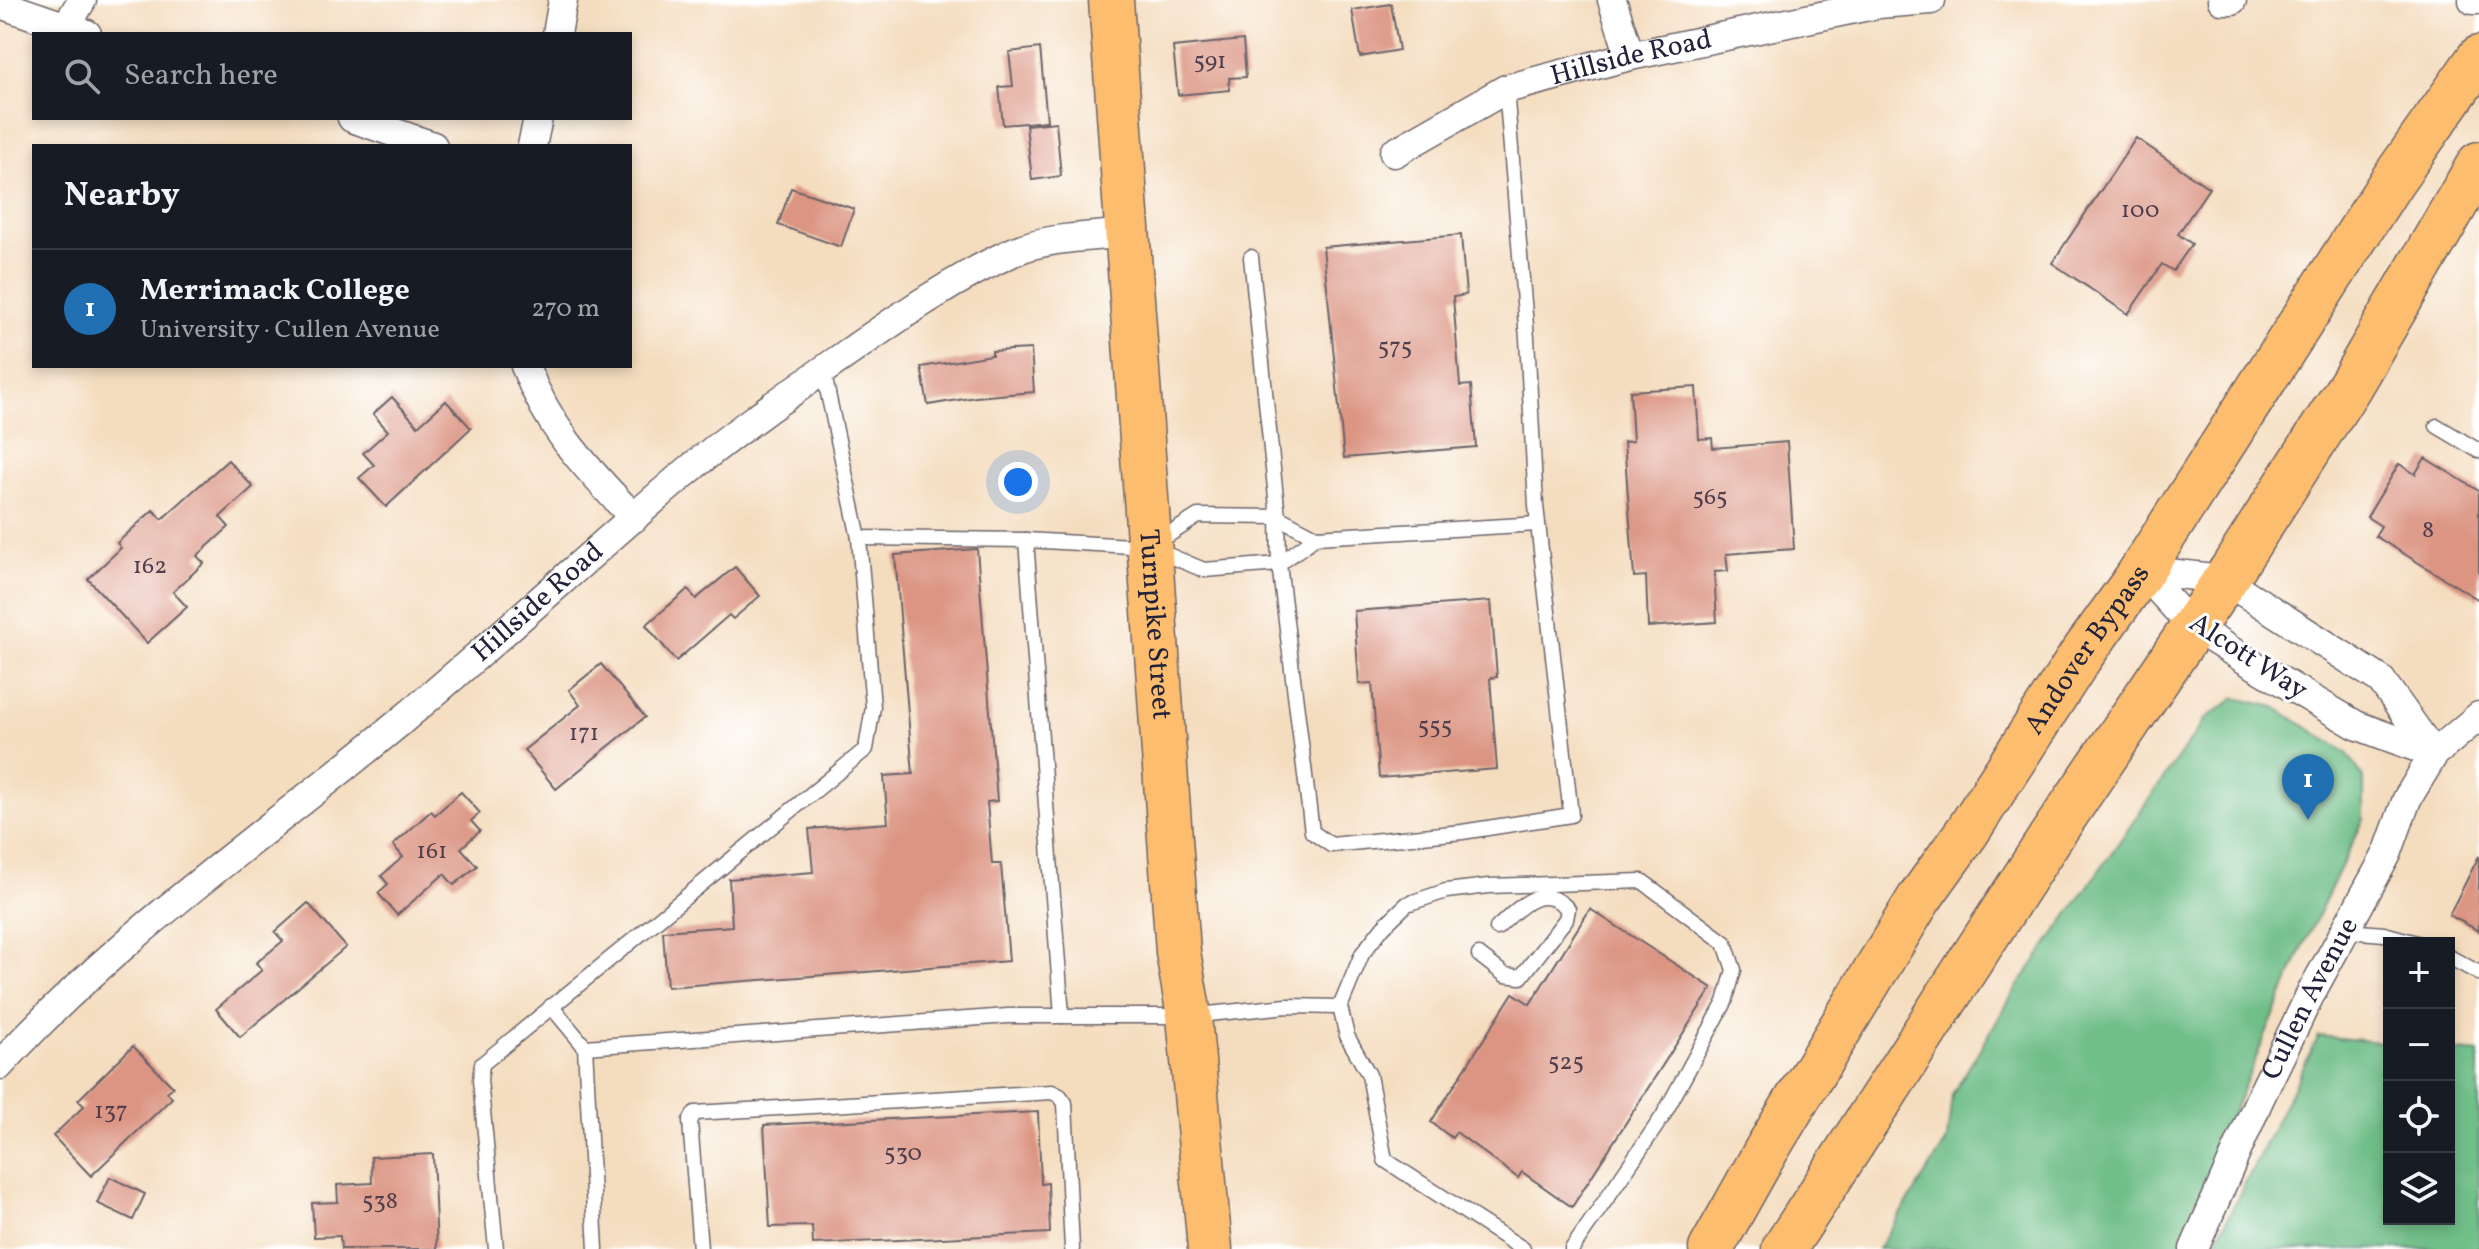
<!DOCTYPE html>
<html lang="en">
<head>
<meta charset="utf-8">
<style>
  :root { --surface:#171b24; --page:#20242c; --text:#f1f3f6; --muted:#9ea1a6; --line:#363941; --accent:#1f6fb2 }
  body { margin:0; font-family:Vollkorn,serif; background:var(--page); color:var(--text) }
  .controls { position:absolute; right:24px; bottom:24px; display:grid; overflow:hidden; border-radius:0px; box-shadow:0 4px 12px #0003 }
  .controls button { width:72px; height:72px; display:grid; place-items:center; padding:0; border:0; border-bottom:2px solid var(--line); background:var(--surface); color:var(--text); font:40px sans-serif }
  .you { position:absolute; left:1018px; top:482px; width:28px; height:28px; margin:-20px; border:6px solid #fff; border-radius:50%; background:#1a73e8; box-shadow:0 0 0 12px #1a73e833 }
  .badge { display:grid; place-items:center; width:52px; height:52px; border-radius:50%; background:var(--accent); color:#fff; font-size:26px; font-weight:700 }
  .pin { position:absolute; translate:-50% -66px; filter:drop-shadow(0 2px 4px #0008) }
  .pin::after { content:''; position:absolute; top:42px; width:28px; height:24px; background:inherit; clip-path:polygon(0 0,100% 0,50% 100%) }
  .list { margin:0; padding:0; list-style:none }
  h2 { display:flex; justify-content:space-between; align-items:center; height:104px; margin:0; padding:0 32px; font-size:34px }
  h2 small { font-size:26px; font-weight:400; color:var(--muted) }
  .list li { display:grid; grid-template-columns:52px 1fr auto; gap:24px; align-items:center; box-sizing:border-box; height:120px; padding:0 32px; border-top:2px solid var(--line) }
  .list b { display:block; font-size:30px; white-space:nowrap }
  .list p { margin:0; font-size:26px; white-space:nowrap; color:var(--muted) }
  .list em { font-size:26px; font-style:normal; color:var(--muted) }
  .icon { flex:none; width:44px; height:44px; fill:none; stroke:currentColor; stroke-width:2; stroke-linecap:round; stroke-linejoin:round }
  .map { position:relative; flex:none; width:2479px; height:1249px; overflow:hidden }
  .search { position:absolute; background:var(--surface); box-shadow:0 4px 12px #0003; left:32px; top:32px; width:600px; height:88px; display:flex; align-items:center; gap:20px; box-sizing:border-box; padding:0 28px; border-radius:0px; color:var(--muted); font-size:30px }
  .panel { position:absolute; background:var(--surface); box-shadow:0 4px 12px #0003; left:32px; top:144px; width:600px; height:224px; border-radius:0px }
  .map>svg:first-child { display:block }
  .forest { fill:#6fbe88; stroke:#487062; stroke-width:2 }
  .building { fill:#dc9583 }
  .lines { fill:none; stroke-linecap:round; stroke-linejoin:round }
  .service-casing { stroke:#6c6369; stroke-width:17 }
  .minor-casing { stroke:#6c6369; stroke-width:31 }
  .primary-casing { stroke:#6c6369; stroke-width:47 }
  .trunk-casing { stroke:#6c6369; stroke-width:47 }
  .service { stroke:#fff; stroke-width:14 }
  .minor { stroke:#fff; stroke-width:28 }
  .primary { stroke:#fcbd6e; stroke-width:44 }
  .trunk { stroke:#fcbd6e; stroke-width:44 }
  .labels { text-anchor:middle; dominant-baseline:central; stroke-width:6; stroke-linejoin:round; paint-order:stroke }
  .number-label { font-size:24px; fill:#503f4d }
  .street-label { font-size:28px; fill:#22223b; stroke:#fff }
</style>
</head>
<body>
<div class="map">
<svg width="2479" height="1249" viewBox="0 0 2479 1249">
  <rect width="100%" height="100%" fill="#fff"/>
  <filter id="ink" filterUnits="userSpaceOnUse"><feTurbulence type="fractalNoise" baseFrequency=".0125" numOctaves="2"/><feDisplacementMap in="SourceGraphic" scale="16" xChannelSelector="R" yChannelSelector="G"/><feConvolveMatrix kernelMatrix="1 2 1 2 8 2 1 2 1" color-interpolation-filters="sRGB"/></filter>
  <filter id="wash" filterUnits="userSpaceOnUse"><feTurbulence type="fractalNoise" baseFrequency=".006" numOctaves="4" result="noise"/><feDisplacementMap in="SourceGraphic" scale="32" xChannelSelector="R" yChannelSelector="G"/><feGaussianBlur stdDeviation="1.8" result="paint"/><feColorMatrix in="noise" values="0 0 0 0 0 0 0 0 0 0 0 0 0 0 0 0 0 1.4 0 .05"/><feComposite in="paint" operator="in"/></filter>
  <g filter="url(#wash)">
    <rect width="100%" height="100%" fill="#f4ddbf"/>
    <g class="forest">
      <path d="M2236 698 2275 707 2347 753 2364 778V819L2304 944 2226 1129 2180 1249H1878L1947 1141 1952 1095 2018 986 2206 718Z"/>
      <path d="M2319 1036 2389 1043V1219H2449V1050L2479 1053V1249H2212Z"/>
    </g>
    <g id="blocks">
      <g class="building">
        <path d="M1391 4 1399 50 1360 57 1352 10Z"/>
        <path d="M1243 40 1246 77 1229 78 1230 90 1178 95 1173 47Z"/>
        <path d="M1040 48 1047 121 1003 125 999 87 1013 86 1009 52Z"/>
        <path d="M1056 122 1061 176 1032 180 1026 125Z"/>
        <path d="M2136 138 2209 188 2178 234 2192 244 2173 271 2162 264 2128 314 2052 263Z"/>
        <path d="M791 188 854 209 841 247 778 225Z"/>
        <path d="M1461 235 1466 295 1453 297 1460 386 1471 385 1476 447 1344 458 1323 247Z"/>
        <path d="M1031 349 1034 392 976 397 928 405 921 367 992 355V351Z"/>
        <path d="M1696 387 1699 439 1712 438 1713 448 1787 442 1794 549 1726 554 1728 571 1714 572 1717 622 1648 627 1646 576 1634 577 1624 442 1633 441 1630 391Z"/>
        <path d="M392 397 418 426 446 401 471 428 386 507 359 478 374 465 363 453 388 431 373 414Z"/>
        <path d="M2425 458 2479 491V600L2375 536 2381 526 2367 517 2399 464 2415 474Z"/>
        <path d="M228 460 253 487 220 517 229 527 197 556 204 563 173 592 187 607 147 643 88 579 121 548 117 543 153 510 162 519Z"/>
        <path d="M977 549 997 801 987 802 992 864H1001L1009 961 667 987 663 931 732 926 729 879 813 872 809 829 888 823 884 776 913 774 895 555Z"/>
        <path d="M735 567 760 596 733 619 729 615 676 661 646 625 688 589 696 599Z"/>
        <path d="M1491 601 1497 677 1490 678 1497 769 1379 778 1372 683 1359 684 1354 611Z"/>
        <path d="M601 664 645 717 556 789 524 750 580 705 569 690Z"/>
        <path d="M461 792 480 813 471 821 480 831 461 848 477 866 454 885 444 874 397 915 378 893 388 884 381 876 403 857 393 845 431 811 435 815Z"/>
        <path d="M2479 856V931L2449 915Z"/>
        <path d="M308 903 346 947 240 1037 216 1009 262 970 256 963 283 941 275 932Z"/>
        <path d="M1590 909 1712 988 1572 1207 1522 1172 1518 1178 1456 1132 1452 1138 1431 1122 1513 993 1530 1004Z"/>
        <path d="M133 1046 173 1087 167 1092 172 1098 91 1176 53 1136 84 1106 78 1100Z"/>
        <path d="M1038 1112 1041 1184 1048 1183 1050 1233 813 1244 812 1226 770 1227 764 1125Z"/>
        <path d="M433 1154 437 1249H341L340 1236 314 1237 312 1203 338 1202 337 1185 372 1183 371 1157Z"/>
        <path d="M110 1177 145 1194 133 1220 97 1203Z"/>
      </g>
    </g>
  </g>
  <g filter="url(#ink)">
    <use href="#blocks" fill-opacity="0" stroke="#6c6369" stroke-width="2"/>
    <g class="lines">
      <g class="service-casing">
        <g id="service">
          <path d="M1251 257 1278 517 1279 564 1312 832 1331 845 1462 832 1571 815 1536 506 1527 338 1506 89"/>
          <path d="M2437 426 2479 451"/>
          <path d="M859 538 1026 540 1149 547 1204 570 1279 564 1316 537 1538 524"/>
          <path d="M1026 540 1062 1016"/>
          <path d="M1156 543 1198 516 1278 517 1316 537"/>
          <path d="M2347 931 2384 934 2417 943"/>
          <path d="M1479 955 1505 975 1521 977 1566 919 1568 909C1541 881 1519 908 1497 928"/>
          <path d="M2449 957 2479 973"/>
          <path d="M551 1006 585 1047 1008 1016H1189L1287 1006 1340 1007"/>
          <path d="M585 1047 596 1249"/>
          <path d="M496 1249 480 1080 482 1064 866 749 873 707 859 538 823 370"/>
          <path d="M700 1249 690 1121 695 1113 1052 1092 1060 1096 1065 1103 1072 1249"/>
          <path d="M1523 1249 1385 1160 1369 1075 1347 1036 1340 1007 1362 954 1383 927 1407 904 1446 891 1489 886 1642 881 1725 943 1734 970 1725 1002 1663 1116 1572 1249"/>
        </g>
      </g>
      <g class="minor-casing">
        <g id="minor">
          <path d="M1612 0 1630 56"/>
          <path d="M2222 0H2232"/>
          <path d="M2473 0H2479"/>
          <path d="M0 4 87 34"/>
          <path d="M66 27 82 0"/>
          <path d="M557 34 563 0"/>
          <path d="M352 118 433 146"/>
          <path d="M532 146 538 118"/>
          <path id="s1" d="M1394 153 1506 89 1630 56 1878 4 1931 0"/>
          <path d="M525 366C551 433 586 467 634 518"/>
          <path d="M2141 570 2223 579 2381 680 2434 754 2356 725 2244 659 2192 626Z"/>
          <path id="s2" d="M0 1065C118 935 265 835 400 722 495 643 585 558 679 478 731 434 789 394 845 355 899 317 955 278 1015 251 1046 237 1094 237 1128 233"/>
          <path id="s3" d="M2194 1249 2260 1098 2312 991 2387 854 2407 799 2434 754 2479 716"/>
        </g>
      </g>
      <g class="primary-casing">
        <g id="primary">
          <path id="s4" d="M1711 1249 1767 1149 1919 899 1967 832 2080 657 2136 579 2392 181 2479 58"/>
          <path d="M1784 1249 2052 835 2233 568 2351 384 2479 164"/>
        </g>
      </g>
      <g class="trunk-casing">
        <g id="trunk">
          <path id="s5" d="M1111 0 1178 952 1189 1016 1210 1249"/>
        </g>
      </g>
      <use href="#service" class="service"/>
      <use href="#minor" class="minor"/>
      <use href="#primary" class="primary"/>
      <use href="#trunk" class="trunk"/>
    </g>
  </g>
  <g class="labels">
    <g class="number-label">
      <text x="1210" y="62">591</text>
      <text x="2140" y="211">100</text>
      <text x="1395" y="348">575</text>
      <text x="1710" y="498">565</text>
      <text x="2428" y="531">8</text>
      <text x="150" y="567">162</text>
      <text x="1435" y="727">555</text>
      <text x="584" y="734">171</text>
      <text x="432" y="852">161</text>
      <text x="1566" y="1063">525</text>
      <text x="111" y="1112">137</text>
      <text x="903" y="1154">530</text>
      <text x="380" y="1202">538</text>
    </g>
    <g class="street-label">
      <text stroke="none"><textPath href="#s1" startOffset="258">Hillside Road</textPath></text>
      <text stroke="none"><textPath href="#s2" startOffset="710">Hillside Road</textPath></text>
      <text stroke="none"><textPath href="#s5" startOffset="626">Turnpike Street</textPath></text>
      <text stroke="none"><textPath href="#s4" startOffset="708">Andover Bypass</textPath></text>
      <text transform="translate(2248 657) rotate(33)">Alcott Way</text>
      <text stroke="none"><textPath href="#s3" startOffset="276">Cullen Avenue</textPath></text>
    </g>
  </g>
</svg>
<div class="controls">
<button>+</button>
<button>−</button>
<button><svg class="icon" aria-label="locate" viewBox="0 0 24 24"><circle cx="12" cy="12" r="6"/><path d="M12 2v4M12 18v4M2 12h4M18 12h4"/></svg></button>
<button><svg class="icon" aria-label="layers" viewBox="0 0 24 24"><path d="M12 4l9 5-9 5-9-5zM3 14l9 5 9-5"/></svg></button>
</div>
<div class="you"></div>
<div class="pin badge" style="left:2308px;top:820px">1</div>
<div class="search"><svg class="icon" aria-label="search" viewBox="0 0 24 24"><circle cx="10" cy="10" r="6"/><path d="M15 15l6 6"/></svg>Search here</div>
<section class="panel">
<h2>Nearby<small></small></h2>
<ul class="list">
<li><span class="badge">1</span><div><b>Merrimack College</b><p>University · Cullen Avenue</p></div><em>270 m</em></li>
</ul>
</section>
</div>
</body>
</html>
